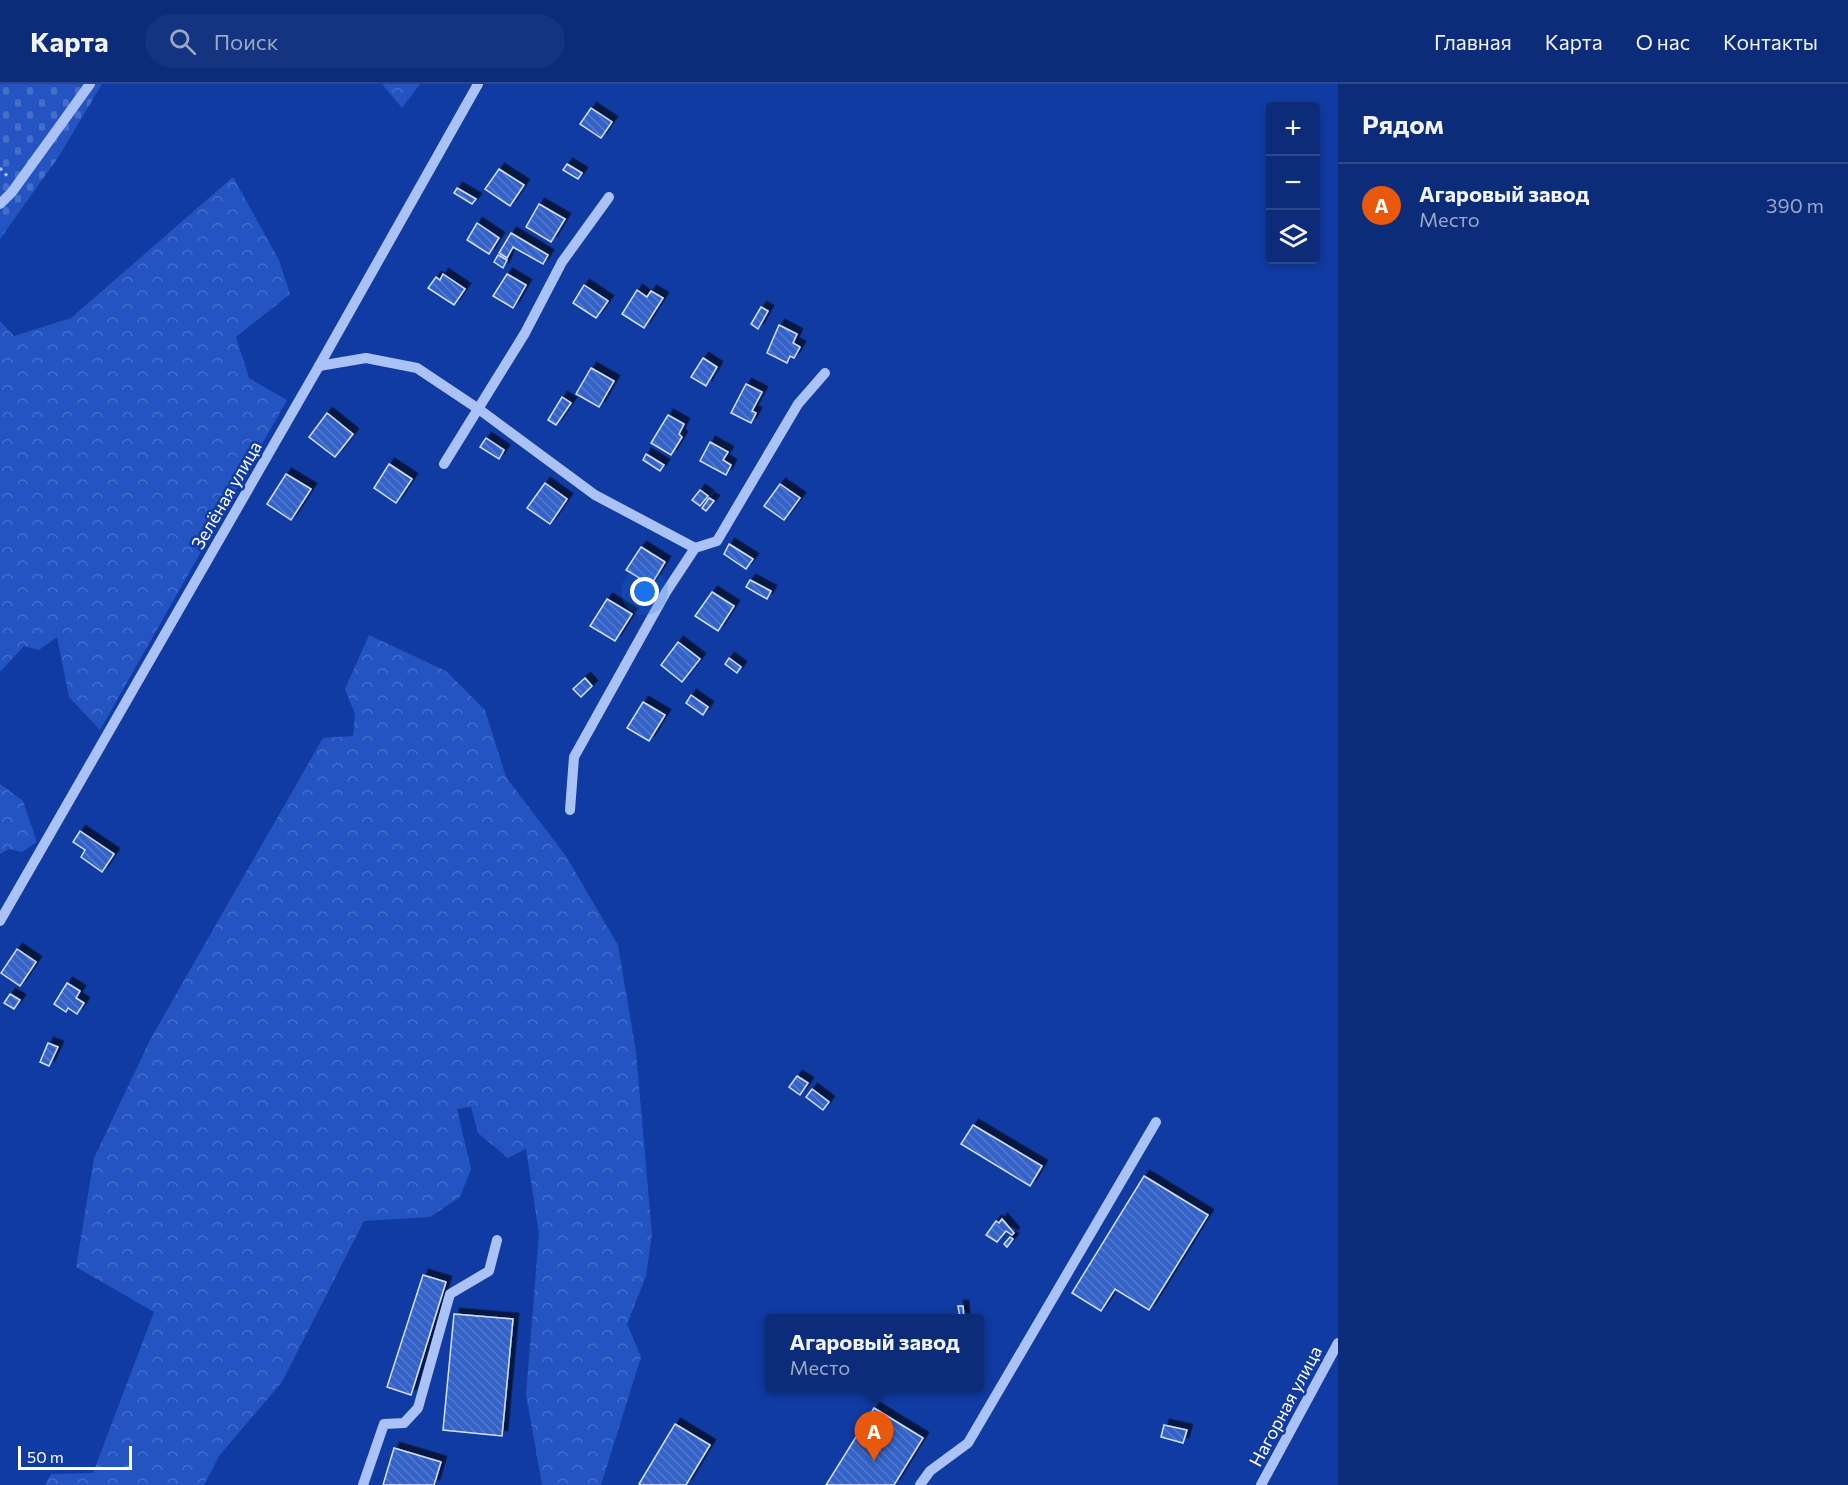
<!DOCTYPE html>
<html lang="ru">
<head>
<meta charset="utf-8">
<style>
  :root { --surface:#0c2c7a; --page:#15347f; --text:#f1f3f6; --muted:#9aa7c7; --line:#2c488b; --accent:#ea580c }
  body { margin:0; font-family:Commissioner,sans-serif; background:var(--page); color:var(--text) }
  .controls { position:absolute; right:18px; top:18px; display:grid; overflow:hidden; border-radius:6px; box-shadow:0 3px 9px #0003 }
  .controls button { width:54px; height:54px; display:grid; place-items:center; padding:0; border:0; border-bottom:2px solid var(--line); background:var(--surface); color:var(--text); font:30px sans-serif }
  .scale { position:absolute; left:18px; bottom:15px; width:114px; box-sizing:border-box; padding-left:6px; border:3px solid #fff; border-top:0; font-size:16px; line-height:21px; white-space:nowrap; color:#fff; -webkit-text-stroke:4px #103ba2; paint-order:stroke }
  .you { position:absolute; left:645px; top:508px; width:21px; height:21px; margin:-15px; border:4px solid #fff; border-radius:50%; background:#1a73e8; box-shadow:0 0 0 9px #1a73e833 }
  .badge { display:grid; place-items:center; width:39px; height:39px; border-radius:50%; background:var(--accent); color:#fff; font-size:20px; font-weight:700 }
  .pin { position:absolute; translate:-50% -50px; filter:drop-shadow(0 2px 3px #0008) }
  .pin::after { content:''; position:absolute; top:32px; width:21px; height:18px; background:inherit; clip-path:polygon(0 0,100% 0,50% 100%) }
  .popup { position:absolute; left:765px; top:1230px; width:219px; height:78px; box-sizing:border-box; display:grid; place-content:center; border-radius:6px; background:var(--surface); filter:drop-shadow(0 2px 4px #0005); font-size:20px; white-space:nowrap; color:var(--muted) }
  .popup b { font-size:22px; color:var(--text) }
  .popup::after { content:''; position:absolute; left:50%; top:100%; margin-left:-12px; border:12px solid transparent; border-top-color:var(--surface) }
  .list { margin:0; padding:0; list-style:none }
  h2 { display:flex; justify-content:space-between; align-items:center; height:78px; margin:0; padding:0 24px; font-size:26px }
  h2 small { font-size:20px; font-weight:400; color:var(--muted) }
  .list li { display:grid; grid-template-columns:39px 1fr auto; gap:18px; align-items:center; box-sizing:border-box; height:84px; padding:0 24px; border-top:2px solid var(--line) }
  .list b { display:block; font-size:22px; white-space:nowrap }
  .list p { margin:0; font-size:20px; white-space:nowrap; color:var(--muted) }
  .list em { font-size:20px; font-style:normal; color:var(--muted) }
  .icon { flex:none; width:33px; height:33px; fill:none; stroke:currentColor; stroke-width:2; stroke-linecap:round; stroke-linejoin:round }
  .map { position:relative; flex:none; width:1338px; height:1401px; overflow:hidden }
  header { display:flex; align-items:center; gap:36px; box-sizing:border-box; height:84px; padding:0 30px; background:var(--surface); border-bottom:2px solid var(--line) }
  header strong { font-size:28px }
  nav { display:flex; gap:33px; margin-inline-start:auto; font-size:21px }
  .search { width:420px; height:54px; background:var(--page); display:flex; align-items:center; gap:15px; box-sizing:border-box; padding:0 21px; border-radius:33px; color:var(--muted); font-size:22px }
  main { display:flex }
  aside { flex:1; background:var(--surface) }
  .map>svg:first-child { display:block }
  .forest { fill:url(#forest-crowns) }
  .cemetery { fill:url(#cemetery-stones) }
  .building { fill:url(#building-back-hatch); stroke:#d4e1fe; stroke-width:1.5; filter:url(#shadow) }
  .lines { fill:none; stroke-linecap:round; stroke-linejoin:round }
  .path { stroke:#aac2f6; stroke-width:3; stroke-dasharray:3 4.5; stroke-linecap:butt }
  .minor { stroke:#aac2f6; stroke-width:10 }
  .labels { text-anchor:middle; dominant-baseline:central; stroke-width:5; stroke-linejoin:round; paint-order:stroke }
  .street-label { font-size:18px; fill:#fff; stroke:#103ba2 }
</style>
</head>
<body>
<header>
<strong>Карта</strong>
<div class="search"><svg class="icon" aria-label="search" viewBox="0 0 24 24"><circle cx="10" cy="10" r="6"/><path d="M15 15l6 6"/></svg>Поиск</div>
<nav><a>Главная</a><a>Карта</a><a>О нас</a><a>Контакты</a></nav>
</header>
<main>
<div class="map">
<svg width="1338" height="1401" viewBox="0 0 1338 1401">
  <defs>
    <pattern id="forest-crowns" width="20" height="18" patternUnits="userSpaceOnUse" patternTransform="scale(1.5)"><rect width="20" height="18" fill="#2354c1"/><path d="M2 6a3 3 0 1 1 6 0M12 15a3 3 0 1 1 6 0" fill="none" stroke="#446eca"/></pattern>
    <pattern id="cemetery-stones" width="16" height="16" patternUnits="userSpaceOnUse" patternTransform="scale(1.5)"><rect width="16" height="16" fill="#2354c1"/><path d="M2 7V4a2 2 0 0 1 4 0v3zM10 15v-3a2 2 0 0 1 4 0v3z" fill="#446eca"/></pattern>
    <pattern id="building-back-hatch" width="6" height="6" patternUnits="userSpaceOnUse" patternTransform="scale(1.5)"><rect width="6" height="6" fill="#3462c7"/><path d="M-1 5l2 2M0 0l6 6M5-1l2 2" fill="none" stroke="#527acf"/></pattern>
    <filter id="shadow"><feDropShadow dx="5.5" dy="-5.5" stdDeviation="0" flood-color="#0009"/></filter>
  </defs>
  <rect width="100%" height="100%" fill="#103ba2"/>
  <g class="forest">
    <path d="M382 0H420L402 24Z"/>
    <path d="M233 93 279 176 290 210 236 253 249 294 287 316 100 646 69 613 57 553 39 566 24 562 0 588V237L14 252 71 234Z"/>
    <path d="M369 551 446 587 485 626 506 693 566 772 618 861 636 968 652 1150 646 1192 627 1240 641 1273 601 1401H542L526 1310 539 1150 526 1065 508 1074 478 1049 471 1023 457 1025 471 1085 460 1113 430 1133 364 1137 282 1298 219 1372 204 1401H45L51 1390 93 1389 154 1228 76 1183 94 1074 151 954 323 654 353 652 355 630 345 605Z"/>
    <path d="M0 700 23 717 37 758 22 768 9 765 0 770Z"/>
  </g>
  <path class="cemetery" d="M0 0H102L59 72 0 155Z"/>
  <g class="building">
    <path d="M591 24 612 38 601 54 580 40Z"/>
    <path d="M567 80 582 89 578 95 563 86Z"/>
    <path d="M499 85 524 101 510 122 485 105Z"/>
    <path d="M457 104 476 115 472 120 454 109Z"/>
    <path d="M539 120 565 135 551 158 526 143Z"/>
    <path d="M477 139 499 154 489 170 467 156Z"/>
    <path d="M511 149 548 171 543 180 513 163 507 174 499 169Z"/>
    <path d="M498 171 507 176 503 184 494 178Z"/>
    <path d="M443 190 465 205 454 221 428 204 436 193 440 196Z"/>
    <path d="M507 190 526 201 513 224 493 212Z"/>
    <path d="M584 201 608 217 596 234 573 219Z"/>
    <path d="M637 206 647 213 651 207 663 214 644 244 622 230Z"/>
    <path d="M761 223 768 227 758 245 751 240Z"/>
    <path d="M779 241 797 250 793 259 800 263 794 274 790 272 787 279 767 269Z"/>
    <path d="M703 274 717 283 706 302 691 293Z"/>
    <path d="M591 284 614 297 599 323 576 310Z"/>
    <path d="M746 300 762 308 752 327 756 329 751 339 731 329Z"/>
    <path d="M562 313 571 319 556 341 548 336Z"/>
    <path d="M327 329 353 350 335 373 309 353Z"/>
    <path d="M668 331 684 340 679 350 682 353 671 371 651 359Z"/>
    <path d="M486 354 504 366 499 375 480 363Z"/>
    <path d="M710 358 728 368 723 376 731 381 726 391 700 377Z"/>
    <path d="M646 370 664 381 660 387 643 376Z"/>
    <path d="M389 380 412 395 396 419 374 404Z"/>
    <path d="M286 390 311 405 291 436 267 420Z"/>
    <path d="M545 399 567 415 550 440 527 424Z"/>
    <path d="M780 400 800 414 784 436 764 422Z"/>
    <path d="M700 406 708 412 700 422 692 416Z"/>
    <path d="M709 414 714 417 706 427 702 424Z"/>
    <path d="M729 460 753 475 746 485 724 470Z"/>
    <path d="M641 463 665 478 651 501 626 486Z"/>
    <path d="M750 496 771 507 767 515 746 503Z"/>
    <path d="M712 508 734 522 718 547 695 532Z"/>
    <path d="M607 515 632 530 615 557 590 542Z"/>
    <path d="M678 558 700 575 682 598 661 581Z"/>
    <path d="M729 574 741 583 737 589 725 580Z"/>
    <path d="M585 594 592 602 581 613 573 605Z"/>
    <path d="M691 611 708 623 703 631 686 619Z"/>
    <path d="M643 618 665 631 649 657 627 644Z"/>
    <path d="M80 747 114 770 102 788 81 773 85 766 73 758Z"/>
    <path d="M17 865 36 878 20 902 1 889Z"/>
    <path d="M67 899 80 907 76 914 84 919 77 930 68 924 66 928 54 920Z"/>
    <path d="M10 910 20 916 14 925 4 919Z"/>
    <path d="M48 959 58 963 49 982 40 978Z"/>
    <path d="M797 992 808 999 800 1011 789 1003Z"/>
    <path d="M812 1005 829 1018 823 1026 806 1013Z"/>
    <path d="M973 1041 1042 1082 1030 1102 961 1060Z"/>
    <path d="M1144 1092 1208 1131 1149 1226 1115 1205 1101 1227 1072 1209Z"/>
    <path d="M1002 1135 1014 1149 1012 1151 1006 1147 997 1158 986 1151 996 1137 999 1139Z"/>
    <path d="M1010 1153 1013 1155 1007 1163 1004 1160Z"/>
    <path d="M423 1191 446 1198 411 1311 387 1303Z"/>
    <path d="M958 1222H963L964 1234H960Z"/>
    <path d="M454 1230 513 1235 502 1352 443 1346Z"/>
    <path d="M874 1324 923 1354 894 1401H826Z"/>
    <path d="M675 1340 710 1361 686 1401H641L639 1400Z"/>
    <path d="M1164 1341 1187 1346 1183 1359 1161 1353Z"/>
    <path d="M394 1364 441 1378 434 1401H383Z"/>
  </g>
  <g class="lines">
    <path class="path" d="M0 84 9 94"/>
    <g class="minor">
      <path d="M0 120 12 108 90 0"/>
      <path d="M319 282 366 274 417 284 480 326 595 411 695 464"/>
      <path d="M444 380 525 249 562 178 609 113"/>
      <path d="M570 726 574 673 666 508 695 464 717 457 798 320 825 289"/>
      <path d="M0 837 319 282 478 0"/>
      <path d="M363 1401 384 1340 404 1339 418 1324 450 1210 489 1187 497 1156"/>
      <path d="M920 1401 930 1387 968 1359 1156 1038"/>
      <path d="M1261 1401 1338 1259"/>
    </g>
  </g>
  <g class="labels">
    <g class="street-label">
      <text transform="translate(226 411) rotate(-60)">Зелёная улица</text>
      <text transform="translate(1285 1322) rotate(-62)">Нагорная улица</text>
    </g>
  </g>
</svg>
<div class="controls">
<button>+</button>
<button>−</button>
<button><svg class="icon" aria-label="layers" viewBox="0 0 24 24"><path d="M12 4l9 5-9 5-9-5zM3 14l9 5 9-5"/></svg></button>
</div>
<div class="scale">50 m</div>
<div class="you"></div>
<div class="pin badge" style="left:874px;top:1377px">A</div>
<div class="popup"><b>Агаровый завод</b>Место</div>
</div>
<aside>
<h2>Рядом<small></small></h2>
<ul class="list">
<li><span class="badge">A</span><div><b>Агаровый завод</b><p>Место</p></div><em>390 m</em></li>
</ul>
</aside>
</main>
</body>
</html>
